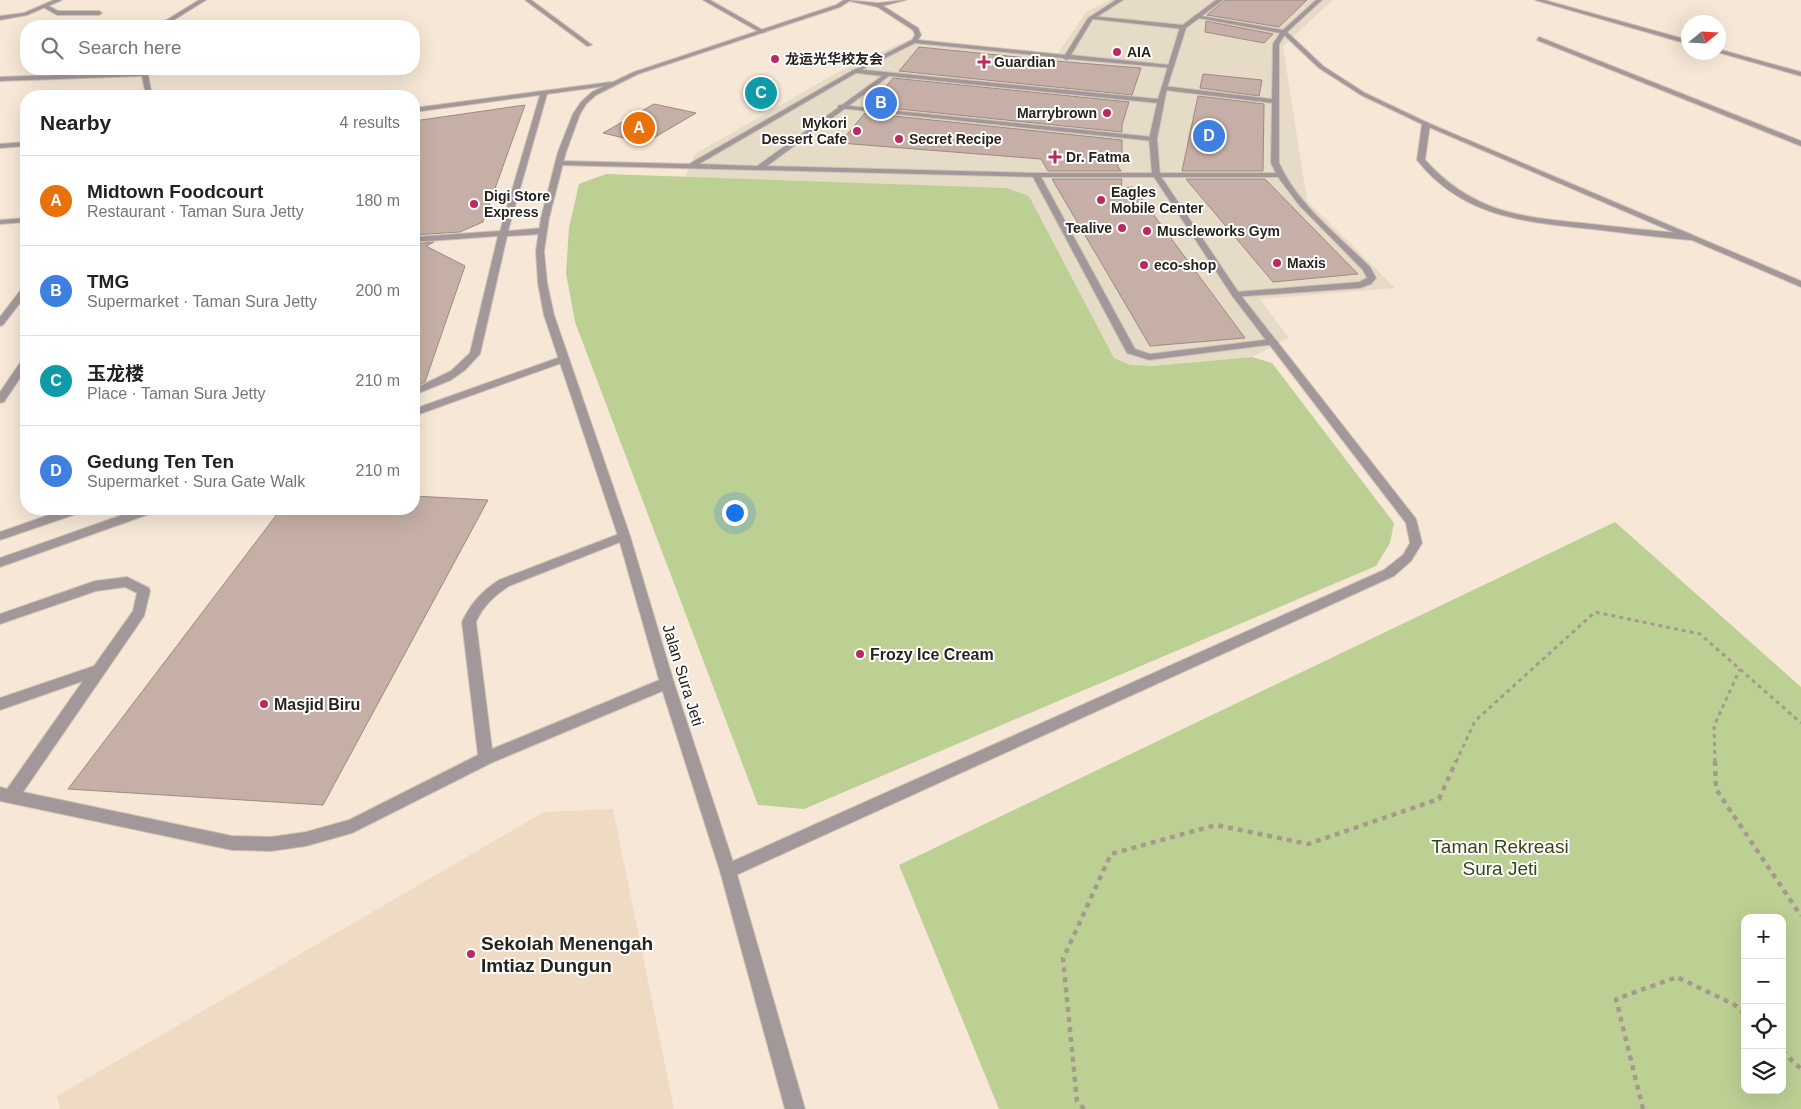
<!DOCTYPE html>
<html lang="en">
<head>
<meta charset="utf-8">
<style>
  :root { --surface:#fff; --page:#f2f2f2; --text:#222; --muted:#767676; --line:#e0e0e0; --accent:#7c3aed }
  body { margin:0; font-family:Helvetica,"Noto Sans SC",sans-serif; background:var(--page); color:var(--text) }
  .controls { position:absolute; right:15px; bottom:15px; display:grid; overflow:hidden; border-radius:10px; box-shadow:0 5px 20px #0002 }
  .controls button { width:45px; height:45px; display:grid; place-items:center; padding:0; border:0; border-bottom:1px solid var(--line); background:var(--surface); color:var(--text); font:25px sans-serif }
  .compass { position:absolute; left:1681px; top:15px; width:45px; height:45px; border-radius:50%; background:var(--surface); box-shadow:0 5px 20px #0002; rotate:72deg }
  .you { position:absolute; left:734px; top:512px; width:18px; height:18px; margin:-12px; border:4px solid #fff; border-radius:50%; background:#1a73e8; box-shadow:0 0 0 8px #1a73e833 }
  .badge { display:grid; place-items:center; width:32px; height:32px; border-radius:50%; background:var(--accent); color:#fff; font-size:16px; font-weight:700 }
  .pin { position:absolute; translate:-50% -50%; border:2px solid #fff; box-shadow:0 1px 5px #0006 }
  .list { margin:0; padding:0; list-style:none }
  h2 { display:flex; justify-content:space-between; align-items:center; height:65px; margin:0; padding:0 20px; font-size:21px }
  h2 small { font-size:16px; font-weight:400; color:var(--muted) }
  .list li { display:grid; grid-template-columns:32px 1fr auto; gap:15px; align-items:center; box-sizing:border-box; height:90px; padding:0 20px; border-top:1px solid var(--line) }
  .list b { display:block; font-size:19px; white-space:nowrap }
  .list p { margin:0; font-size:16px; white-space:nowrap; color:var(--muted) }
  .list em { font-size:16px; font-style:normal; color:var(--muted) }
  .icon { flex:none; width:28px; height:28px; fill:none; stroke:currentColor; stroke-width:2; stroke-linecap:round; stroke-linejoin:round }
  .map { position:relative; flex:none; width:1801px; height:1109px; overflow:hidden }
  .search { position:absolute; background:var(--surface); box-shadow:0 5px 20px #0002; left:20px; top:20px; width:400px; height:55px; display:flex; align-items:center; gap:12px; box-sizing:border-box; padding:0 18px; border-radius:20px; color:var(--muted); font-size:19px }
  .panel { position:absolute; background:var(--surface); box-shadow:0 5px 20px #0002; left:20px; top:90px; width:400px; height:425px; border-radius:20px }
  .map>svg:first-child { display:block }
  .commercial { fill:#e6dbc7 }
  .built { fill:#efdac4 }
  .green { fill:#bcd094; fill-rule:evenodd }
  .building { fill:#c5afa6; stroke:#9e8a81 }
  .lines { fill:none; stroke-linecap:round; stroke-linejoin:round }
  .service-casing { stroke:#d1c4b5; stroke-width:2 }
  .pedestrian-casing { stroke:#d1c4b5; stroke-width:2 }
  .minor-casing { stroke:#d1c4b5; stroke-width:2 }
  .tertiary-casing { stroke:#d1c4b5; stroke-width:2 }
  .path-far1 { stroke:#a59a8d; stroke-width:3; stroke-dasharray:4 4; stroke-linecap:butt }
  .path { stroke:#a59a8d; stroke-width:4.5; stroke-dasharray:5 5; stroke-linecap:butt }
  .service { fill:#a39899; fill-rule:evenodd }
  .pedestrian { fill:#a39899; fill-rule:evenodd }
  .minor { fill:#a39899; fill-rule:evenodd }
  .tertiary { fill:#a39899; fill-rule:evenodd }
  .poi-dot { fill:#b92b5f; stroke:#fff; stroke-width:2 }
  .labels { text-anchor:middle; dominant-baseline:central; stroke-width:4; stroke-linejoin:round; paint-order:stroke }
  .far-poi-label { font-size:14px; font-weight:bold; fill:#28231d; stroke:#fff; text-anchor:start }
  .poi-label { font-size:16px; font-weight:bold; fill:#28231d; stroke:#fff; text-anchor:start }
  .street-label { font-size:16px; fill:#28231d; stroke:#fff }
  .near-park-label { font-size:19px; fill:#384612; stroke:#fff }
  .near-poi-label { font-size:19px; font-weight:bold; fill:#28231d; stroke:#fff; text-anchor:start }
</style>
</head>
<body>
<div class="map">
<svg width="1801" height="1109" viewBox="0 0 1801 1109">
  <rect width="100%" height="100%" fill="#f6e7d6"/>
  <path class="commercial" d="M1110 0H1333L1283 46 1307 201 1395 288 1260 299 1289 338 1252 357 1154 366 1130 365 1114 358 1029 196 1007 188 685 177 695 154 842 70 908 40 1057 55 1086 12Z"/>
  <path class="built" d="M613 809 674 1109H60L57 1096 544 812Z"/>
  <g class="green">
    <path d="M606 174 1007 188 1029 196 1114 358 1130 365 1153 366 1252 357 1272 363 1394 523 1390 543 1376 566 804 809 758 805 575 322 566 273 569 228 579 184Z"/>
    <path d="M1615 522 1801 687V1109H999L899 865ZM1745 918H1782V1090H1745Z"/>
  </g>
  <g class="building">
    <path d="M1225 0H1307L1279 27 1207 15Z"/>
    <path d="M1206 21 1273 34 1264 43 1205 32Z"/>
    <path d="M919 47 1067 62 1141 68 1132 95 899 71Z"/>
    <path d="M1203 74 1262 80 1259 96 1200 88Z"/>
    <path d="M893 78 1129 102 1122 125V132L870 106Z"/>
    <path d="M1198 96 1264 104 1263 171H1182Z"/>
    <path d="M654 104 696 113 645 143 603 133Z"/>
    <path d="M525 105 483 222 460 232 414 235V121Z"/>
    <path d="M865 113 1122 140V161L1117 165 1121 171H1048L1041 159 840 143Z"/>
    <path d="M1052 179H1122L1121 188 1133 187 1245 338 1150 346Z"/>
    <path d="M1186 179H1265L1358 274 1273 282Z"/>
    <path d="M434 242 426 246 465 266 425 382 414 387V244Z"/>
    <path d="M414 496 488 500 323 805 68 789 281 509H414Z"/>
  </g>
  <g class="lines">
    <g class="service-casing">
      <g id="service">
        <path d="M1116 0H1123L1092 20 1071 55 1170 65 1173 67 1172 68 1069 59 1066 60 1063 58 915 43 857 72 852 71 912 40 915 35 913 30 876 6V4H880L918 28 921 35 918 40 1065 55 1088 18Z"/>
        <path d="M1316 0H1322L1286 33 1279 44V163C1298 205 1338 235 1370 267L1376 278 1371 284 1360 288 1233 297V293L1236 292 1359 282 1367 278 1363 270 1299 205 1278 177H1153V173H1276L1271 163 1272 103 1164 90 1161 88 1164 86 1272 99 1273 44 1280 33 1193 17 1196 15 1283 30Z"/>
        <path d="M43 5H47L58 11H99L102 13 99 15H57L43 7Z"/>
        <path d="M1539 37 1801 141V146L1537 40Z"/>
        <path d="M840 105 1153 137 1157 139 1153 141 838 108V106Z"/>
        <path d="M1426 122 1430 124 1425 160C1474 214 1522 217 1591 224 1624 228 1657 231 1690 234L1694 237 1690 240C1657 237 1624 233 1592 229 1524 222 1462 217 1417 160L1422 124Z"/>
        <path d="M26 142V146L0 148V144Z"/>
        <path d="M1033 173 1040 175 1135 349 1150 354 1273 339 1278 342 1276 344 1149 360 1127 353 1032 175Z"/>
        <path d="M26 218V222L0 224V220Z"/>
        <path d="M26 359V369L4 402 0 403V392L22 360Z"/>
        <path d="M624 532 630 536 628 539 509 586C494 596 483 606 476 622L492 749 662 679 667 677 672 679 674 683 672 687 491 763 352 833 306 846 271 851 232 850 0 801V787L7 789 83 681 0 710V698L94 666 133 611 137 593 125 587 96 591 0 624V614L95 581 127 577 149 588 150 591 144 616 23 792 232 836 271 837 306 832 349 820 478 755 462 622C471 603 482 591 499 580Z"/>
      </g>
    </g>
    <g class="pedestrian-casing">
      <path id="pedestrian" d="M1091 16 1183 25 1186 27 1183 29 1093 19Z"/>
    </g>
    <g class="minor-casing">
      <g id="minor">
        <path d="M54 0H62L27 15 0 20V16L24 13Z"/>
        <path d="M199 0H206L164 26H157Z"/>
        <path d="M525 0H531L592 45 587 46Z"/>
        <path d="M703 0H710L766 32 761 33Z"/>
        <path d="M845 0 878 3 906 0 878 7Z"/>
        <path d="M1216 0H1223L1186 28 1167 88 1157 139 1160 175 1239 293 1416 519 1422 543 1411 561 1394 576 734 876 728 879 722 876 720 871 722 866 1384 570 1403 555 1410 543 1406 523 1233 297 1154 177H1036L559 165 555 163 559 161 689 164 855 69 1158 99 1180 27ZM856 73 882 76 757 166 699 164ZM889 76 1157 103 1149 139 1152 173H1036L767 166Z"/>
        <path d="M1535 0H1544L1688 40V44Z"/>
        <path d="M1282 31H1286L1323 66 1365 93 1428 123 1801 281V287L1424 125 1361 95 1319 68 1282 33Z"/>
        <path d="M1718 49 1801 72V76L1717 52H1718Z"/>
        <path d="M141 69H147L152 96H146L142 76 0 81V77L141 72Z"/>
        <path d="M611 82 613 83V85L547 94 508 231 543 228 547 231 543 234 507 236 480 354 465 370 451 380 414 395V389L451 371 470 353 498 236 414 242V237L500 231 540 95 414 112V108Z"/>
        <path d="M26 286V295L3 325 0 326V317L23 287Z"/>
        <path d="M563 356 568 359 567 361 414 416V409Z"/>
        <path d="M66 509H84L82 512 0 540V532Z"/>
        <path d="M139 509H157L155 512 0 567V558Z"/>
      </g>
    </g>
    <g class="tertiary-casing">
      <path id="tertiary" d="M844 0H851L840 7 638 74 596 95 586 104 580 114 566 152 549 218 544 251 547 283 554 315 630 536 674 683 736 871 805 1109H785L720 871 660 683 618 536 544 315 538 283 536 251 541 218 558 152 573 114 581 102 592 92 634 72 836 5Z"/>
    </g>
    <g class="path-far1">
      <path d="M1456 762 1475 721 1595 612 1700 634 1801 723"/>
      <path d="M1715 762 1714 726 1740 669"/>
    </g>
    <g class="path">
      <path d="M1715 761 1716 789 1801 916"/>
      <path d="M1782 1051 1801 1069"/>
      <path d="M1084 1109 1077 1101 1063 959 1111 854 1216 825 1308 844 1439 799 1456 761"/>
      <path d="M1643 1109 1616 999 1677 977 1735 1005 1745 1014"/>
    </g>
    <use href="#service" class="service"/>
    <use href="#pedestrian" class="pedestrian"/>
    <use href="#minor" class="minor"/>
    <use href="#tertiary" class="tertiary"/>
  </g>
  <g class="poi-dot">
    <circle cx="1117" cy="52" r="5"/>
    <circle cx="775" cy="59" r="5"/>
    <path d="M981.5 54.5h5v5h5v5h-5v5h-5v-5h-5v-5h5z"/>
    <circle cx="1107" cy="113" r="5"/>
    <circle cx="857" cy="131" r="5"/>
    <circle cx="899" cy="139" r="5"/>
    <path d="M1052.5 149.5h5v5h5v5h-5v5h-5v-5h-5v-5h5z"/>
    <circle cx="1101" cy="200" r="5"/>
    <circle cx="474" cy="204" r="5"/>
    <circle cx="1122" cy="228" r="5"/>
    <circle cx="1147" cy="231" r="5"/>
    <circle cx="1277" cy="263" r="5"/>
    <circle cx="1144" cy="265" r="5"/>
    <circle cx="860" cy="654" r="5"/>
    <circle cx="264" cy="704" r="5"/>
    <circle cx="471" cy="954" r="5"/>
  </g>
  <g class="labels">
    <g class="far-poi-label">
      <text x="1127" y="52">AIA</text>
      <text x="785" y="59">龙运光华校友会</text>
      <text x="994" y="62">Guardian</text>
      <text x="1097" y="113" text-anchor="end">Marrybrown</text>
      <text x="847" y="123" text-anchor="end">Mykori<tspan x="847" dy="16">Dessert Cafe</tspan></text>
      <text x="909" y="139">Secret Recipe</text>
      <text x="1066" y="157">Dr. Fatma</text>
      <text x="1111" y="192">Eagles<tspan x="1111" dy="16">Mobile Center</tspan></text>
      <text x="484" y="196">Digi Store<tspan x="484" dy="16">Express</tspan></text>
      <text x="1112" y="228" text-anchor="end">Tealive</text>
      <text x="1157" y="231">Muscleworks Gym</text>
      <text x="1287" y="263">Maxis</text>
      <text x="1154" y="265">eco-shop</text>
    </g>
    <g class="poi-label">
      <text x="870" y="654">Frozy Ice Cream</text>
      <text x="274" y="704">Masjid Biru</text>
    </g>
    <g class="street-label">
      <text transform="translate(683 675) rotate(73)">Jalan Sura Jeti</text>
    </g>
    <g class="near-park-label">
      <text x="1500" y="846">Taman Rekreasi<tspan x="1500" dy="22">Sura Jeti</tspan></text>
    </g>
    <g class="near-poi-label">
      <text x="481" y="943">Sekolah Menengah<tspan x="481" dy="22">Imtiaz Dungun</tspan></text>
    </g>
  </g>
</svg>
<div class="controls">
<button>+</button>
<button>−</button>
<button><svg class="icon" aria-label="locate" viewBox="0 0 24 24"><circle cx="12" cy="12" r="6"/><path d="M12 2v4M12 18v4M2 12h4M18 12h4"/></svg></button>
<button><svg class="icon" aria-label="layers" viewBox="0 0 24 24"><path d="M12 4l9 5-9 5-9-5zM3 14l9 5 9-5"/></svg></button>
</div>
<svg class="compass" viewBox="-18 -18 36 36"><path d="M0-13l5 13h-10z" fill="#e53935"/><path d="M0 13l5-13h-10z" fill="#767676"/></svg>
<div class="you"></div>
<div class="pin badge" style="left:639px;top:128px;background:#e8710a">A</div>
<div class="pin badge" style="left:881px;top:103px;background:#3f7fe0">B</div>
<div class="pin badge" style="left:761px;top:93px;background:#0f9aa8">C</div>
<div class="pin badge" style="left:1209px;top:136px;background:#3f7fe0">D</div>
<div class="search"><svg class="icon" aria-label="search" viewBox="0 0 24 24"><circle cx="10" cy="10" r="6"/><path d="M15 15l6 6"/></svg>Search here</div>
<section class="panel">
<h2>Nearby<small>4 results</small></h2>
<ul class="list">
<li><span class="badge" style="background:#e8710a">A</span><div><b>Midtown Foodcourt</b><p>Restaurant · Taman Sura Jetty</p></div><em>180 m</em></li>
<li><span class="badge" style="background:#3f7fe0">B</span><div><b>TMG</b><p>Supermarket · Taman Sura Jetty</p></div><em>200 m</em></li>
<li><span class="badge" style="background:#0f9aa8">C</span><div><b>玉龙楼</b><p>Place · Taman Sura Jetty</p></div><em>210 m</em></li>
<li><span class="badge" style="background:#3f7fe0">D</span><div><b>Gedung Ten Ten</b><p>Supermarket · Sura Gate Walk</p></div><em>210 m</em></li>
</ul>
</section>
</div>
</body>
</html>
